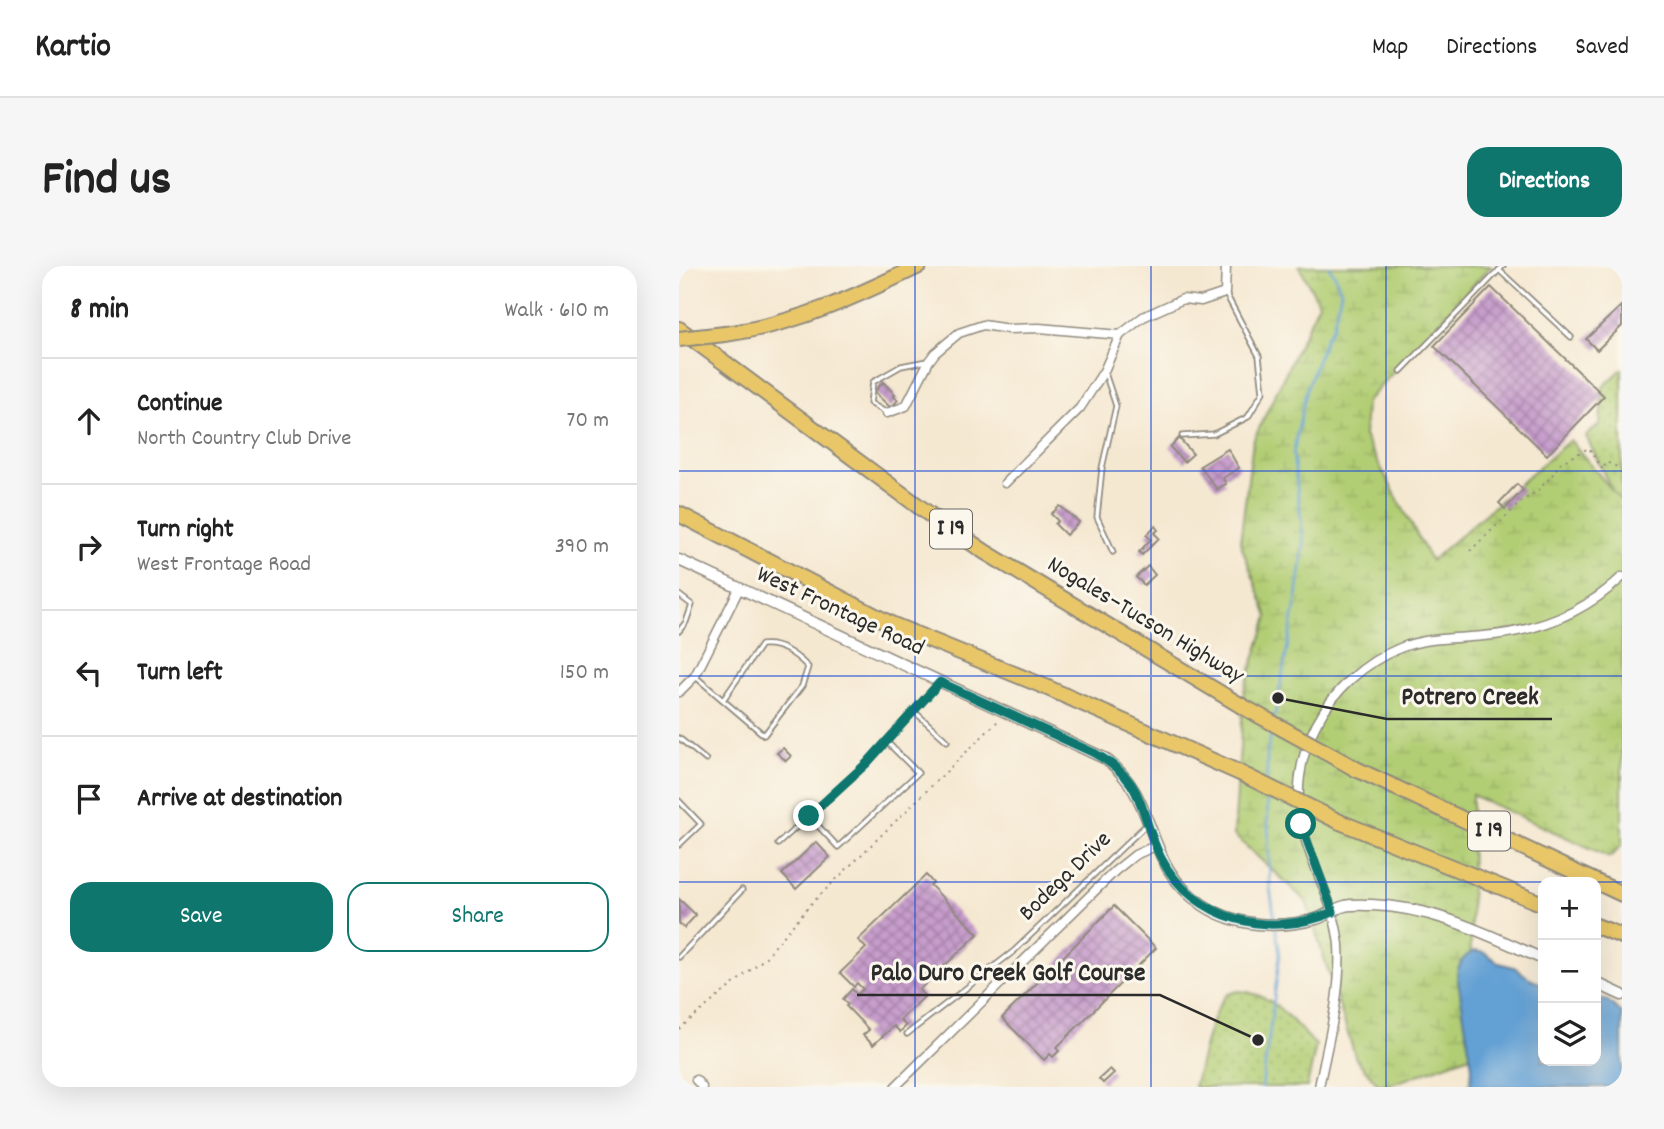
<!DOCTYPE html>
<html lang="en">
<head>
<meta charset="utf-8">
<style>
  :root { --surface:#fff; --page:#f6f6f6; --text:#222; --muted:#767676; --line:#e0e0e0; --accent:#0f766e }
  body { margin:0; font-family:Dekko,sans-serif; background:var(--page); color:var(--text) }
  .controls { position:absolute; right:21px; bottom:21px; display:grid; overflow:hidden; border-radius:14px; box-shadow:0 7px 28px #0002 }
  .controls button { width:63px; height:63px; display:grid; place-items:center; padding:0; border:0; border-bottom:2px solid var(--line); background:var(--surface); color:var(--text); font:35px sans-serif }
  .stop { position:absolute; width:21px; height:21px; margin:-16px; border:5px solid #0f766e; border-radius:50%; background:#fff }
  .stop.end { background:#0f766e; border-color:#fff; box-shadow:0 2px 7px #0008 }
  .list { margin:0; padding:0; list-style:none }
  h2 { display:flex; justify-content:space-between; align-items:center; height:91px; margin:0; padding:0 28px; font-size:30px }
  h2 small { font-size:23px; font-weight:400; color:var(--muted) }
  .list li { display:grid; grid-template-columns:46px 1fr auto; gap:21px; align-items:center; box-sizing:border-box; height:126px; padding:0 28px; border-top:2px solid var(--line) }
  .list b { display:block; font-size:26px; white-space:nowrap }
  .list p { margin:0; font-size:23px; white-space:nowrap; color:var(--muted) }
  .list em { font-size:23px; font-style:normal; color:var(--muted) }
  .actions { display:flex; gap:14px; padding:21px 28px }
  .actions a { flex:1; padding:16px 0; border:2px solid var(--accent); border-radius:21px; text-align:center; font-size:24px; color:var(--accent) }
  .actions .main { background:var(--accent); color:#fff }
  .icon { flex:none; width:38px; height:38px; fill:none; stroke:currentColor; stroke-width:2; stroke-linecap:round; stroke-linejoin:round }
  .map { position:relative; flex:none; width:943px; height:821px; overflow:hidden; border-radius:21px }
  header { display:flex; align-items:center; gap:42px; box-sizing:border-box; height:98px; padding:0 35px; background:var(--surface); border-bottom:2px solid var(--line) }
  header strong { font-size:33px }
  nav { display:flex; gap:38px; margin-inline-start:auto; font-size:24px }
  .intro { display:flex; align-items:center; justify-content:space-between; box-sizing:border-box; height:168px; padding:0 42px }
  h1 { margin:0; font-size:49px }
  .button { padding:18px 32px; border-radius:21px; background:var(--accent); color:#fff; font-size:24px; font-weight:700 }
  main { display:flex; gap:42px; padding:0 42px }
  aside { flex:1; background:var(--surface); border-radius:21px; box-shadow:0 7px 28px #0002 }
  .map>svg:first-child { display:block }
  .green { fill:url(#green-dots); stroke:#6e7c50; stroke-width:2 }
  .wetland { fill:url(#wetland-marsh); stroke:#6e7c50; stroke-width:2 }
  .water { fill:#63a0d4; stroke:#476680; stroke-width:2 }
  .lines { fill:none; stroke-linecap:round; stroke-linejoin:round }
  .stream { stroke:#63a0d4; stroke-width:2.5 }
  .building { fill:url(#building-cross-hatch) }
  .service-casing { stroke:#908a7e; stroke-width:7 }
  .minor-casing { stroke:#908a7e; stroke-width:11 }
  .tertiary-casing { stroke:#908a7e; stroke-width:13 }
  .motorway-casing { stroke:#908a7e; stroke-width:18 }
  .path { stroke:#908a7e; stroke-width:2; stroke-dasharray:2 5; stroke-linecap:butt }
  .service { stroke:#fff; stroke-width:3.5 }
  .minor { stroke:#fff; stroke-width:8 }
  .tertiary { stroke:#fff; stroke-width:10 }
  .motorway { stroke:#e9c769; stroke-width:14 }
  .motorway-bridge-casing { stroke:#908a7e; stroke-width:18; stroke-linecap:butt }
  .motorway-bridge { stroke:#e9c769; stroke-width:14 }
  .route { stroke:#0f766e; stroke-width:9 }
  .grid { fill:none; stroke:#1d4ed8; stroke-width:2; stroke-opacity:0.55 }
  .labels { text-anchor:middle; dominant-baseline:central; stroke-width:6; stroke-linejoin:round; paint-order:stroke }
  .shield { fill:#fbf7ec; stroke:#696865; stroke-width:2 }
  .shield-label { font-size:23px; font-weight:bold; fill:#2b2b2b }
  .street-label { font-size:24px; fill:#2b2b2b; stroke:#fbf7ec }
  .leader { fill:none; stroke:#2b2b2b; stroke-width:2.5 }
  .callout-dot { fill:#2b2b2b; stroke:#fbf7ec; stroke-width:2.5 }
  .callout-label { font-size:26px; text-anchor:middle; font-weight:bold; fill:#2b2b2b; stroke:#fbf7ec; stroke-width:6; stroke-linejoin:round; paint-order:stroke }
</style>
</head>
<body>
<header>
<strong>Kartio</strong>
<nav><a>Map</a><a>Directions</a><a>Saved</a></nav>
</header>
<div class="intro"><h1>Find us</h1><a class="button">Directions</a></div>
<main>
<aside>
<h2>8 min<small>Walk · 610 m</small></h2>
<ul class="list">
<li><svg class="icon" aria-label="ahead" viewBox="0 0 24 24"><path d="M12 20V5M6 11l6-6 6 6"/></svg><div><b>Continue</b><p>North Country Club Drive</p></div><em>70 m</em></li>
<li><svg class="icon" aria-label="right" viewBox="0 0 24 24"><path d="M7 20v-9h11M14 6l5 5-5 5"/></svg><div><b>Turn right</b><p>West Frontage Road</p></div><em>390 m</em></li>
<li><svg class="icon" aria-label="left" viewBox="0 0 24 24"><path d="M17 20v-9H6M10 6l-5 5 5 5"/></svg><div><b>Turn left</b></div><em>150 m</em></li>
<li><svg class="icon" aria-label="arrive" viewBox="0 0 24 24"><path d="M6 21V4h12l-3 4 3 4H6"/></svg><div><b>Arrive at destination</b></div></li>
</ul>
<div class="actions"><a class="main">Save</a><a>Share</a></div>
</aside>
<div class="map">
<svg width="943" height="821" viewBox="0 0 943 821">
  <defs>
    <pattern id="green-dots" width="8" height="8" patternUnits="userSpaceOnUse" patternTransform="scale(1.75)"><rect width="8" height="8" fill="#b2ce74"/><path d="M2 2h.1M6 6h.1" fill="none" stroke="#99b165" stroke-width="1.8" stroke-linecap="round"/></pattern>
    <pattern id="wetland-marsh" width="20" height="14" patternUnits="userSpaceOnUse" patternTransform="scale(1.75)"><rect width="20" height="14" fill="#b2ce74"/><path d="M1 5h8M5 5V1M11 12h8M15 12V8" fill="none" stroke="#99b165"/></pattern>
    <pattern id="building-cross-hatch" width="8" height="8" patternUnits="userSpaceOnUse" patternTransform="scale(1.75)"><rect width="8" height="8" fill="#c79dcc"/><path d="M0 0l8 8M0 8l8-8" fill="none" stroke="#a280a6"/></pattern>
  </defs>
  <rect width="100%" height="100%" fill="#fbf7ec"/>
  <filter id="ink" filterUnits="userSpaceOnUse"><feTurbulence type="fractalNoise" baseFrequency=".0143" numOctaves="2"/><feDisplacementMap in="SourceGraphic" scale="14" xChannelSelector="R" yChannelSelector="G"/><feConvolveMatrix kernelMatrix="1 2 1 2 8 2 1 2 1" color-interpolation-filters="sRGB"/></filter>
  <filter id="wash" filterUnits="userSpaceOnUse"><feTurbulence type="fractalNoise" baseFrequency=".00686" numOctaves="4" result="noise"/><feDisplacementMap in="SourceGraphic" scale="28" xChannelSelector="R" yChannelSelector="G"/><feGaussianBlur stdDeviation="1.57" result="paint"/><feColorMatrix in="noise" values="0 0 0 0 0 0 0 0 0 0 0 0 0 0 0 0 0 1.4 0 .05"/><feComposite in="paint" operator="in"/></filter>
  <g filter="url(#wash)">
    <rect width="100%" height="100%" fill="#f5e8d1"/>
    <g class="green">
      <path d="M943 103V238L939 237 907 170 921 158 924 121Z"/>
      <path d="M560 725C596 727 613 757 637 779L628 821H515C521 800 532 741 549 728 550 728 559 725 560 725Z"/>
    </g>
    <path class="wetland" d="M620 0H812L687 136 685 170 752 295 891 174 943 236V579L931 591 793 529 791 790 705 821H701L677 793 627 635 555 569 565 424 589 351 561 276 574 175 640 37Z"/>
    <path class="water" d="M796 685 806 687 820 697 835 701 853 714 864 718V795H917V732L929 735 943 747V821H787L791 817 793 801 778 708C780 697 785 689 796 685Z"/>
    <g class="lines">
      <g class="stream">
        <path d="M595 453 618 331 625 278 614 188 627 125 647 71 654 60 662 26 656 9 649 0"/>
        <path d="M588 515V488L593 463"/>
        <path d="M588 525 591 622 596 655"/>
        <path d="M583 821 601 689 597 661"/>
      </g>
    </g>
    <g id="blocks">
      <g class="building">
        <path d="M812 21 925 130 868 189 755 80Z"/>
        <path d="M943 39V60L918 84 907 73Z"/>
        <path d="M204 116 216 128 214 130 219 134 212 142 195 126Z"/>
        <path d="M500 172 514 188 505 196 491 181Z"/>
        <path d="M549 183 560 202 544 212 547 218 538 223 521 200Z"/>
        <path d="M838 218 844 224 826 243 820 237Z"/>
        <path d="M381 240 400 256 387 269 376 258 379 255 372 248Z"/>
        <path d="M476 260 479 264 475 267 480 272 463 289 460 286 472 273 467 269Z"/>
        <path d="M469 300 476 309 465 319 457 311Z"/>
        <path d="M104 482 112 490 107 495 98 487Z"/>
        <path d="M137 576 151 591 117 623 103 608Z"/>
        <path d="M247 609 254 617 251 619 299 668 240 724 246 730 221 754 227 760 221 766 215 760 194 779 184 769 190 764 167 740 169 738 164 733 173 723 178 729 184 723 178 717 175 721 161 707 187 682 179 674Z"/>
        <path d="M0 633 17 649 5 662 0 657Z"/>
        <path d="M435 640 477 682 377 782 380 785 374 791 371 788 365 794 323 752Z"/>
        <path d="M431 803 435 807 424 817 420 813Z"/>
      </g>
    </g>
  </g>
  <g filter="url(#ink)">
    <use href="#blocks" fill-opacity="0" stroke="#908a7e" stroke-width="2"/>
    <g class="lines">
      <g class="service-casing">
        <g id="service">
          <path d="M820 4 892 71"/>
          <path d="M722 105 824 0"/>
          <path d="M426 107 437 140 423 202 418 251 434 286"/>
          <path d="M208 147 191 137 194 116 222 100 248 95"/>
          <path d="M503 170 535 168 569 151 584 126 580 90 547 28"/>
          <path d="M0 329 13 339 7 356 0 365"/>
          <path d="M18 412 85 469 123 420 129 401C115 387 101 377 82 379L44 434"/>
          <path d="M236 446 268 475"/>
          <path d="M0 472 27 494"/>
          <path d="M0 535 22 558 0 579"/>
          <path d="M130 550 159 581 239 507 208 476"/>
          <path d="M99 578 188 497 260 417"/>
          <path d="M0 691 63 624"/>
          <path d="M228 768 335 685 468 558"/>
        </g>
      </g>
      <g class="minor-casing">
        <g id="minor">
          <path d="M208 147 227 140 250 95 256 87 280 67 304 59 330 63 360 62 441 69"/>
          <path d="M326 217 401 142 425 105 441 69 464 51 504 33 522 35 546 27 547 0"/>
          <path d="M0 426 16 410 60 323"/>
          <path d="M17 814 23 821"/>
          <path d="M216 821 436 605 456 589 476 580"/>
          <path d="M640 821C649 775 663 726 660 679 656 639 635 606 625 568 604 491 648 412 721 382 748 371 776 373 804 370 857 366 905 347 943 311"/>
        </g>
      </g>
      <g class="tertiary-casing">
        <g id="tertiary">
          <path d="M0 294 425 492C483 533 461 598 524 639 557 661 599 663 637 653 647 650 656 642 666 640 674 638 685 639 693 639 755 641 809 669 864 693"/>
          <path d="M917 717 943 729"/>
        </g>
      </g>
      <g class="motorway-casing">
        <g id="motorway">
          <path d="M0 63 250 248 306 286 561 439"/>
          <path d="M46 68C116 59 178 30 240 0"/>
          <path d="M0 248 212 358 362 419 561 507"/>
          <path d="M677 503 943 628"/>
          <path d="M661 556 864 638"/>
          <path d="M917 660 943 670"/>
        </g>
      </g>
      <g class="path">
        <path d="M791 285 842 236 858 225 872 211 881 197 910 182 924 204 927 196 943 203"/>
        <path d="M0 763 86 692 131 639 321 453"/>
      </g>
      <use href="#service" class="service"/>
      <use href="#minor" class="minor"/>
      <use href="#tertiary" class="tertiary"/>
      <use href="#motorway" class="motorway"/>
      <g class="motorway-bridge-casing">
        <g id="motorway-bridge">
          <path d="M0 73 46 68"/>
          <path d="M561 439 677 503"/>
          <path d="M561 507 661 556"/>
        </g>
      </g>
      <use href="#motorway-bridge" class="motorway-bridge"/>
    </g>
  </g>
  <g class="lines" filter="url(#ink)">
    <path class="route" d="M130 550 188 497 261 416 415 487C470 517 458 545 482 592 515 655 591 673 654 646L622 558"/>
  </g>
  <path class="grid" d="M236 0V821M472 0V821M707 0V821M0 205H943M0 410H943M0 616H943"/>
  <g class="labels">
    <g class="shield">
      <rect x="251" y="243.5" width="42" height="39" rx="5"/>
      <rect x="789" y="545.5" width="42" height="39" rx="5"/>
    </g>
    <g class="shield-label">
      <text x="272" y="263">I 19</text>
      <text x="810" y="565">I 19</text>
    </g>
    <g class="street-label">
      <text transform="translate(161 346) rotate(25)">West Frontage Road</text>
      <text transform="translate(466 355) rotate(31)">Nogales–Tucson Highway</text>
      <text transform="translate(387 611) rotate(-44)">Bodega Drive</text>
    </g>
  </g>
  <path class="leader" d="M599 432L708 453H873M579 774L481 729H178"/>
  <g class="callout-dot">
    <circle cx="599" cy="432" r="7"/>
    <circle cx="579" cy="774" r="7"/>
  </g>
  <g class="callout-label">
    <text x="791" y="438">Potrero Creek</text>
    <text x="329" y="714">Palo Duro Creek Golf Course</text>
  </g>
</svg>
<div class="controls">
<button>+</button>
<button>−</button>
<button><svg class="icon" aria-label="layers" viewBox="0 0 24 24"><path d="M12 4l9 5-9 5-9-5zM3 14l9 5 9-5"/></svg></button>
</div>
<div class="stop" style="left:622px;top:558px"></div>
<div class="stop end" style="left:130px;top:550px"></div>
</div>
</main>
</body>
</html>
